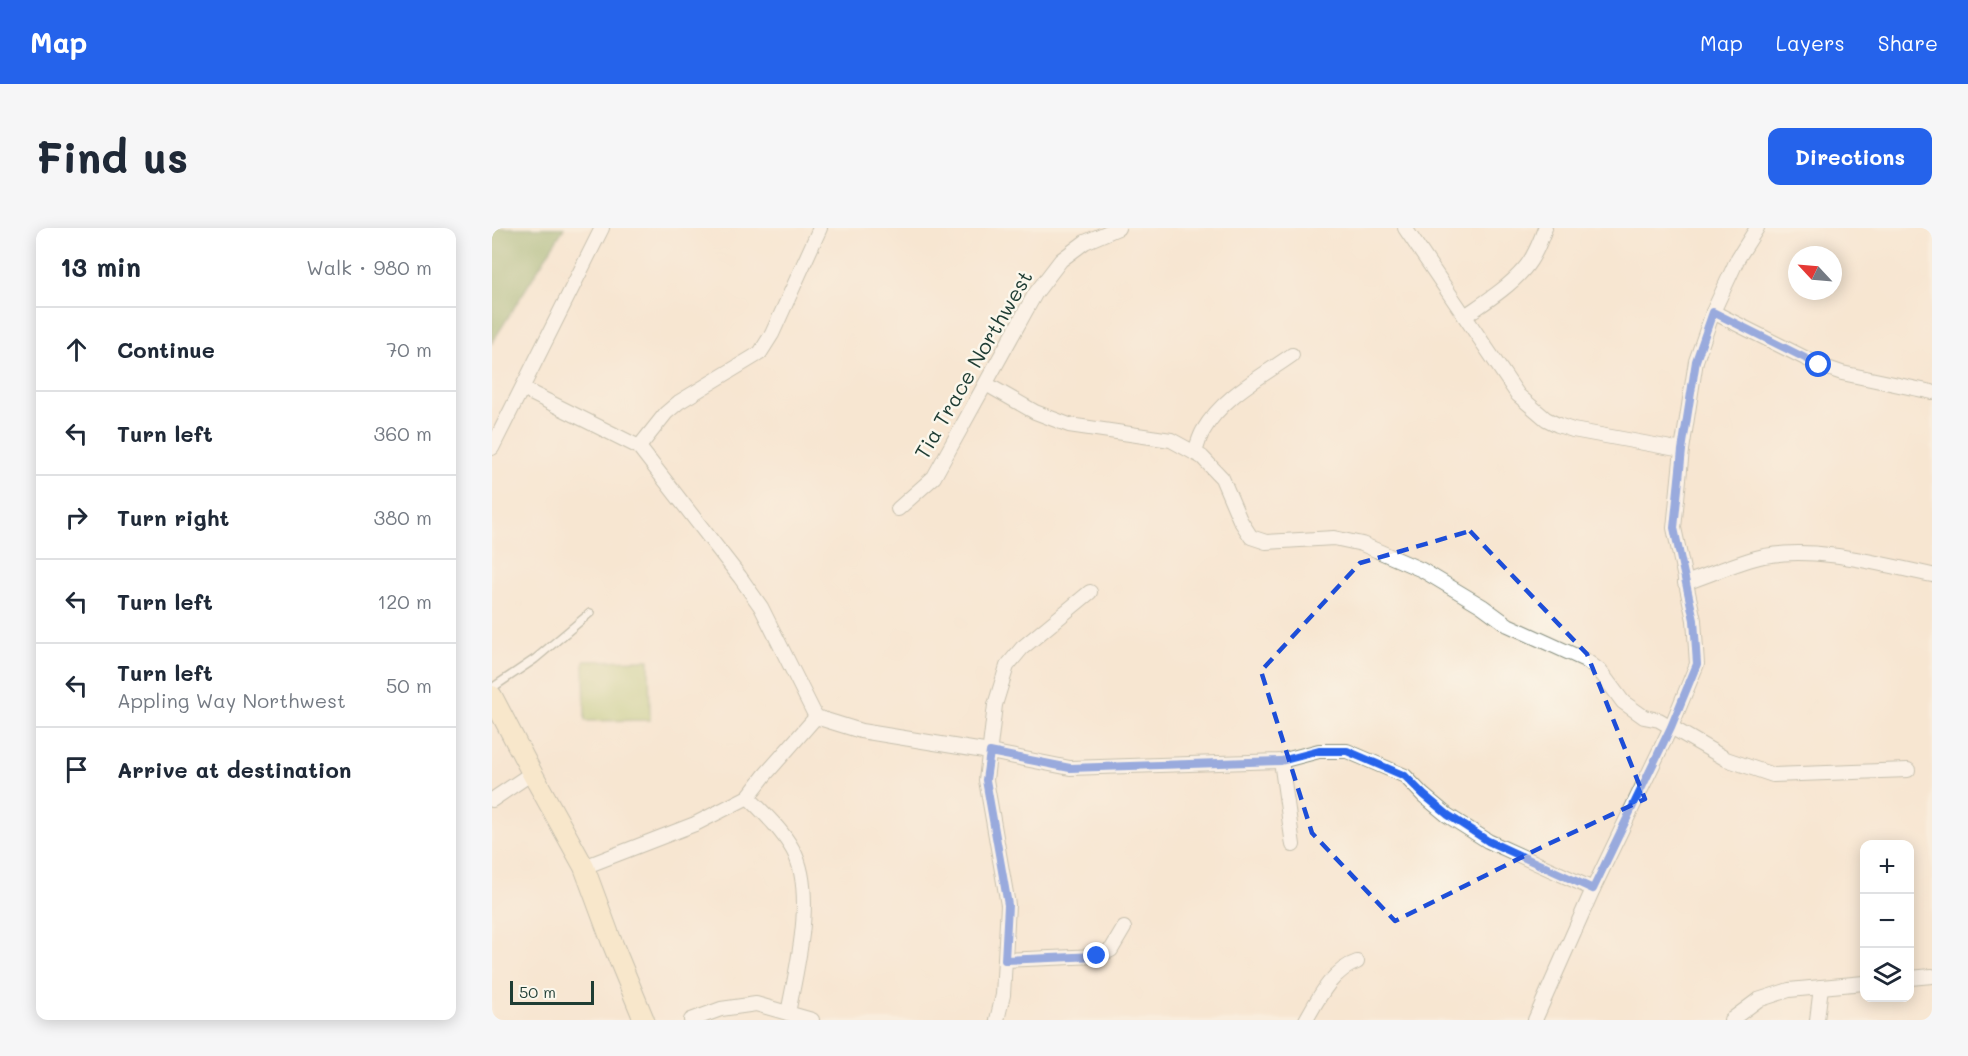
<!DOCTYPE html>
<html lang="en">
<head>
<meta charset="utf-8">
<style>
	:root { --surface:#fff; --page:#f6f6f7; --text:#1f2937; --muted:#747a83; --line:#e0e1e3; --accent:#2563eb }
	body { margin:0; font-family:Mali,sans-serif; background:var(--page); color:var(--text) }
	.controls { position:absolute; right:18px; bottom:18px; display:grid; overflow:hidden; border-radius:12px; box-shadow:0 3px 15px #0003 }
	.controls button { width:54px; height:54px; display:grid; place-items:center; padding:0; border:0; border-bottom:2px solid var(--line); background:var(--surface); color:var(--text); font:30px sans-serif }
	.compass { position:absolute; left:1296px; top:18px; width:54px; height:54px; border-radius:50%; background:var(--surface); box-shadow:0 3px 15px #0003; rotate:296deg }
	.scale { position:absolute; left:18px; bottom:15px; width:84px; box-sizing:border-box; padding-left:6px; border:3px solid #1f3d34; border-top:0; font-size:16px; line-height:21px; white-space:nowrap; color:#1f3d34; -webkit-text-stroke:4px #fbf7ec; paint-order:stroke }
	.stop { position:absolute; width:18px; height:18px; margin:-14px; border:4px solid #2563eb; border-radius:50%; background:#fff }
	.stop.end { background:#2563eb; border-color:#fff; box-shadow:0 2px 6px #0008 }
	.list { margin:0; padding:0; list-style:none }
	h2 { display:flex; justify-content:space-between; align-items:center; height:78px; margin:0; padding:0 24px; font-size:26px }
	h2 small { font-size:20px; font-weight:400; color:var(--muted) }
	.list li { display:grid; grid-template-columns:39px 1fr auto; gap:18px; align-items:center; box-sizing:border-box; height:84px; padding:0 24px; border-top:2px solid var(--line) }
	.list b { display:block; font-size:22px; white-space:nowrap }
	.list p { margin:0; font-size:20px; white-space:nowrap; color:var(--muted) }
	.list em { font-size:20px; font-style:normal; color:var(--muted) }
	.icon { flex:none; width:33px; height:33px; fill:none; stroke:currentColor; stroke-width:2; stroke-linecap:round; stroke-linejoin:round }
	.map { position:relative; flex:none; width:1440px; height:792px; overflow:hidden; border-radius:12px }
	header { display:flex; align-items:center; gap:36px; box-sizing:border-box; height:84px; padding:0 30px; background:var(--accent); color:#fff }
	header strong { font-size:28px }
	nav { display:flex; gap:33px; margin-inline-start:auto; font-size:21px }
	.intro { display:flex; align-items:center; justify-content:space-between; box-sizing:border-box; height:144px; padding:0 36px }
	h1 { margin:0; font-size:42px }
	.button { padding:15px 27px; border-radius:12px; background:var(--accent); color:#fff; font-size:21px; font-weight:700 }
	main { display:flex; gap:36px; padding:0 36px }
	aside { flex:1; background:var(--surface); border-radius:12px; box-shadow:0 3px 15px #0003 }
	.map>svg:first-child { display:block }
	.green { fill:#a9c46b; stroke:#648050; stroke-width:1.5 }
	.forest { fill:#86aa5f; stroke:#52744a; stroke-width:1.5 }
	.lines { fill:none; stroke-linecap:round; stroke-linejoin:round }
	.lane-casing { stroke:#8b9282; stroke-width:10 }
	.street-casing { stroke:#8b9282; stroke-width:16 }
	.secondary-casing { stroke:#8b9282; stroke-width:22 }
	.lane { stroke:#fff; stroke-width:7 }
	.street { stroke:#fff; stroke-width:14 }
	.secondary { stroke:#f8e8c3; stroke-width:20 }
	.route { stroke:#2563eb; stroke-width:8 }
	.marked { fill:none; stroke:#1d4ed8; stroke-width:4.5; stroke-dasharray:12 8; stroke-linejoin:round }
	.labels { text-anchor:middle; stroke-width:5; stroke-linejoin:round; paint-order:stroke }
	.street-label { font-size:21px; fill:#1f3d34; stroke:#fbf7ec }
</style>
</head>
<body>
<header>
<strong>Map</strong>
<nav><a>Map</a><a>Layers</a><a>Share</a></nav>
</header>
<div class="intro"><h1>Find us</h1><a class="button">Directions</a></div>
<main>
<aside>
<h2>13 min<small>Walk · 980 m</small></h2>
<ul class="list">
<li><svg class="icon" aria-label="ahead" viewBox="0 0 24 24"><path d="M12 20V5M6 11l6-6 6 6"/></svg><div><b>Continue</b></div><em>70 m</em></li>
<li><svg class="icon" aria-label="left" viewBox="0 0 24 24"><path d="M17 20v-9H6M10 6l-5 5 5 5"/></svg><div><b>Turn left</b></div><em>360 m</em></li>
<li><svg class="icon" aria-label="right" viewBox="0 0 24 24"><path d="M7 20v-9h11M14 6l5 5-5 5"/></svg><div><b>Turn right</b></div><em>380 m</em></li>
<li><svg class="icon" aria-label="left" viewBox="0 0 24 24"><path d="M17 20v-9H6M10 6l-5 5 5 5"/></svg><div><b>Turn left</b></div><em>120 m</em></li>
<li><svg class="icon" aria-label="left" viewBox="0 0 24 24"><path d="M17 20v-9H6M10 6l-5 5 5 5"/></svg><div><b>Turn left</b><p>Appling Way Northwest</p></div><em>50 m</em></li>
<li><svg class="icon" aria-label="arrive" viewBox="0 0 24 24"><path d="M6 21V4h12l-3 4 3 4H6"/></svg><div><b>Arrive at destination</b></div></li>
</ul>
</aside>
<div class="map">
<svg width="1440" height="792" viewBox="0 0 1440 792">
	<rect width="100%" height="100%" fill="#fbf7ec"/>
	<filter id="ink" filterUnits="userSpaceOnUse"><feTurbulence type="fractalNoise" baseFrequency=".0167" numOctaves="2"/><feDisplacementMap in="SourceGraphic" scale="12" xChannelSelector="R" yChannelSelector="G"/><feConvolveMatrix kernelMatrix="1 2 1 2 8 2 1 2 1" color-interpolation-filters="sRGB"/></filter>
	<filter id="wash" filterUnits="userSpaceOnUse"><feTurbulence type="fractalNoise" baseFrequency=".008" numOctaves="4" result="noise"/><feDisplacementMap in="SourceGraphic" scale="24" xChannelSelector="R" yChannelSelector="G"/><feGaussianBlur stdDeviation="1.35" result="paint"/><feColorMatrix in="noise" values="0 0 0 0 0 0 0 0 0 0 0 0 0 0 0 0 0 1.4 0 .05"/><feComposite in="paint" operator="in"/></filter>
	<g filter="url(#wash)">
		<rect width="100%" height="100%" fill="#f7e6d1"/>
		<path class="green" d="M 157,432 L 158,492 L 93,493 L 92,433 Z"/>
		<path class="forest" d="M 0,0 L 72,0 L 0,115 Z"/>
	</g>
	<g filter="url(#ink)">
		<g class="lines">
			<g class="lane-casing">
				<path id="lane" d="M 0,460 L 43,431 L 98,385"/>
			</g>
			<g class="street-casing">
				<g id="street">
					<path d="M 913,0 L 1026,167 L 1054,191 L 1066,197 L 1081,202 L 1190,222"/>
					<path d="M 1221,84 L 1327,137 L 1350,145 L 1440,164"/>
					<path d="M 973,88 C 993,74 1016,60 1032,41 C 1042,30 1048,14 1053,0"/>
					<path d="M 494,156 L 543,184 L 577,197 L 679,212 L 710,229 L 730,250 L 748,292 L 759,309 L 774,314 L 842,310 L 870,316 L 930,342 L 990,378 L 1016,397 L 1093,432 L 1108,443 L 1131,474 L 1152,489 L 1167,492 L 1234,531 L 1281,547 L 1416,542"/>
					<path d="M 31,161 L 147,219 L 248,349 L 269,379 L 324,489 L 369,503 L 498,524 L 578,540 L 789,533 L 827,523 L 855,523 L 913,548 L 931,567 L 955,587 L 996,613 L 1101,661"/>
					<path d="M 147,219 L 174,185 L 187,174 L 268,125 L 280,106 L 328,0"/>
					<path d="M 0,220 L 110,0"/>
					<path d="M 703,225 C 705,218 707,210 711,203 C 730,169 769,149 800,127"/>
					<path d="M 406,281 L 442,249 L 543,66 L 569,32 L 593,14 L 626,0"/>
					<path d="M 1193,355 C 1217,347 1248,333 1272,328 C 1327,318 1386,336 1440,347"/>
					<path d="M 789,533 L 801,617"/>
					<path d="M 256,569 C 272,585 290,602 301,622 C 324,664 305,739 296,785"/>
					<path d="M 0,572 L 40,545"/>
					<path d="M 92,639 L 203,596 L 256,569 L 273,547 L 324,489"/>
					<path d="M 513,732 L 605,728 L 619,722 L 632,700"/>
					<path d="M 1418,750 L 1440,748"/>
					<path d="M 199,792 L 229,781 L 264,776 L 320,792"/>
					<path d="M 505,792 L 511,767 L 516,677 L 494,552 L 503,477 L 515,438 L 530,420 L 598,364"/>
					<path d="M 814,792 C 826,771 840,742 865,734"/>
					<path d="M 1043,792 L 1101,661 L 1179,499 L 1205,436 L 1202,392 L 1182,300 L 1190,222 L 1204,133 L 1221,84 L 1246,30 L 1265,0"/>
					<path d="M 1239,792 L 1266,772 L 1297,762 L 1372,755"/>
					<path d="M 1325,792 L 1329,759"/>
				</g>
			</g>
			<g class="secondary-casing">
				<path id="secondary" d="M 0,468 L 40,545 L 92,639 L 119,712 L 152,792"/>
			</g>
			<use href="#lane" class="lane"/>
			<use href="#street" class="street"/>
			<use href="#secondary" class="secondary"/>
		</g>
	</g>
	<g class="lines" filter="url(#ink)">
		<path class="route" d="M 605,728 L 513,732 L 516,677 L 494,552 L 498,524 L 578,540 L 789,533 L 827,523 L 855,523 L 913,548 L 932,567 L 956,587 L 996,613 L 1101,661 L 1179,499 L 1205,436 L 1202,392 L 1182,300 L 1190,222 L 1204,133 L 1221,84 L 1327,137"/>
	</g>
	<path d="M0 0H1440V792H0ZM 978,303 L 1095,426 L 1153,571 L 1052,618 L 903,693 L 820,605 L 769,443 L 868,335 Z" fill="#f7e6d1" fill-opacity=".55" fill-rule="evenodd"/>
	<path class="marked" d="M 978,303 L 1095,426 L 1153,571 L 1052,618 L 903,693 L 820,605 L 769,443 L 868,335 Z"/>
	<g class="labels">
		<g class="street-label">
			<text transform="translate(482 137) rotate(-60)" y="7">Tia Trace Northwest</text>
		</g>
	</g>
</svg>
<div class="controls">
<button>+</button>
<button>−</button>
<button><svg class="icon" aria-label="layers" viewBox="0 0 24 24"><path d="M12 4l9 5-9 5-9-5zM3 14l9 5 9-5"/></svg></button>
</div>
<svg class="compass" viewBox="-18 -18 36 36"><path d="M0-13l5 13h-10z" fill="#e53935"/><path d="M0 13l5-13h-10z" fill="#747a83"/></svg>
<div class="scale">50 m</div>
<div class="stop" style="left:1327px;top:137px"></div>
<div class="stop end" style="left:605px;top:728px"></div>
</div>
</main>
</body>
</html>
